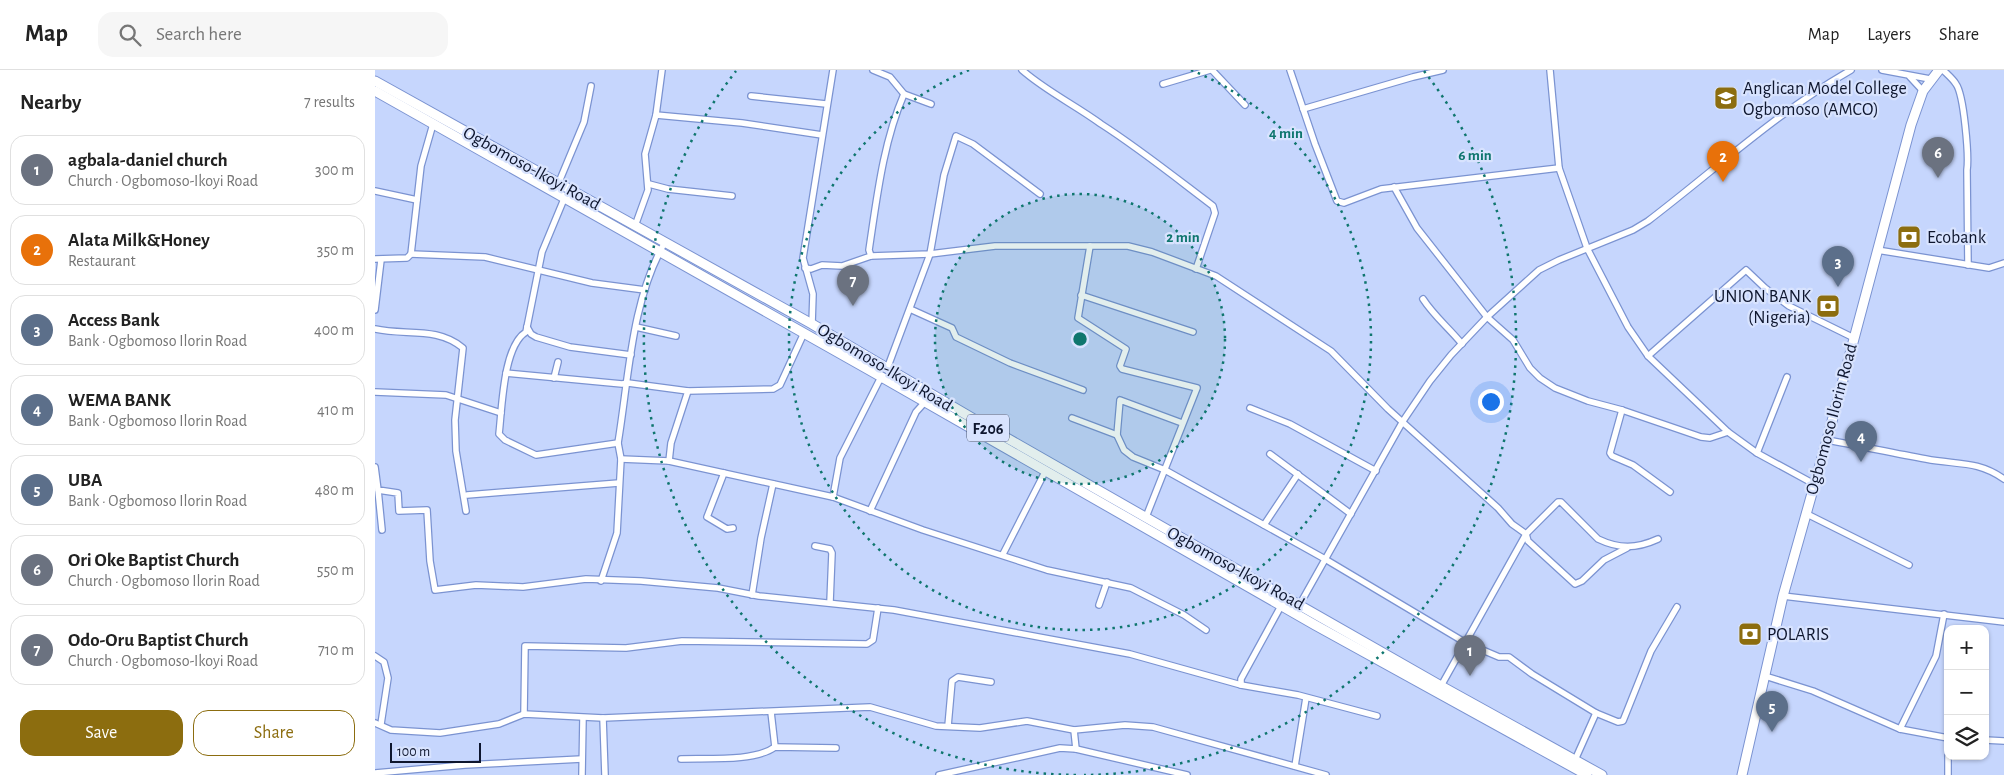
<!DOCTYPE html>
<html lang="en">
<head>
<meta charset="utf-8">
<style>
	:root { --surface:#fff; --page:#f6f6f6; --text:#222; --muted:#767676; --line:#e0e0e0; --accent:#8c6d0f }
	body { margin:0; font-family:"Alegreya Sans",sans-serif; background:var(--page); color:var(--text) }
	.controls { position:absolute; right:15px; bottom:15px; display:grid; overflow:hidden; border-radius:10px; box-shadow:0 1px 4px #0004 }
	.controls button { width:45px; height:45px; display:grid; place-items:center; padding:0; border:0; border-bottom:1px solid var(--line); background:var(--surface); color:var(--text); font:25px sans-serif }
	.scale { position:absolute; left:15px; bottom:12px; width:91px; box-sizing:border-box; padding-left:5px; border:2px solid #0e162e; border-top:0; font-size:14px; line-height:18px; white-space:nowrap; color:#0e162e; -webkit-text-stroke:4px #d8e3fe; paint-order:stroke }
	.you { position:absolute; left:1115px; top:331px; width:18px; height:18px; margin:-12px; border:4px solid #fff; border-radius:50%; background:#1a73e8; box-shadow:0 0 0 8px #1a73e833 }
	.badge { display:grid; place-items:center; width:32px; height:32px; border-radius:50%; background:var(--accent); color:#fff; font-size:16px; font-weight:700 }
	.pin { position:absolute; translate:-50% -41px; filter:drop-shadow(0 1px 2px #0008) }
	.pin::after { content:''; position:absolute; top:26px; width:18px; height:15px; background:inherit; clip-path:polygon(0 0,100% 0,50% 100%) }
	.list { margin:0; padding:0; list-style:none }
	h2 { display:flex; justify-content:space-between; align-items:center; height:65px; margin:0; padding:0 20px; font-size:21px }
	h2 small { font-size:16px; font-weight:400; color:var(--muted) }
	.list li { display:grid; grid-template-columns:32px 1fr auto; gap:15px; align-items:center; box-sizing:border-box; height:70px; margin:0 10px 10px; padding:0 10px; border:1px solid var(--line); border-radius:15px }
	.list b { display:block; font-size:19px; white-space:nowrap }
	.list p { margin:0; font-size:16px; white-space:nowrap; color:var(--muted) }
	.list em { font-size:16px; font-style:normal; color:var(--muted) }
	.actions { display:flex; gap:10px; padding:15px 20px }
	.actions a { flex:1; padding:11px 0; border:1px solid var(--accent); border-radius:15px; text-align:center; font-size:18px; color:var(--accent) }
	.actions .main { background:var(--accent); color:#fff }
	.icon { flex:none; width:28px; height:28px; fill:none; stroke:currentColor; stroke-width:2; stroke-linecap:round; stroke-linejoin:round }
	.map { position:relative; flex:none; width:1629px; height:705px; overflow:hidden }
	header { display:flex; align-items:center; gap:30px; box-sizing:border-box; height:70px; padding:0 25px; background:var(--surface); border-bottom:1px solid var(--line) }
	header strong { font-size:24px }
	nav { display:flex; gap:28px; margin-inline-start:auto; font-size:18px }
	.search { width:350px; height:45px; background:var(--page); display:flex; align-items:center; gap:12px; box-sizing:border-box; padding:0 18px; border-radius:15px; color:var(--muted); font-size:19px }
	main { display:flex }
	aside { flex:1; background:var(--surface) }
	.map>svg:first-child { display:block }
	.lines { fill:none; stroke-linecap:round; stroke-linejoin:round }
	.minor-casing { stroke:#7b93d1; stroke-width:8 }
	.primary-casing { stroke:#7b93d1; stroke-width:11 }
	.trunk-casing { stroke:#7b93d1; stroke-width:11 }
	.minor { stroke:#fff; stroke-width:5.5 }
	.primary { stroke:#fff; stroke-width:9 }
	.trunk { stroke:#fff; stroke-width:9 }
	.ring { fill:none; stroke:#0f766e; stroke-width:2.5; stroke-dasharray:2.5 5 }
	.labels { text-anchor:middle; stroke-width:4.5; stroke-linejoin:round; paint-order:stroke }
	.shield { fill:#d8e3fe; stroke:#4b546c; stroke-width:1 }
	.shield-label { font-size:16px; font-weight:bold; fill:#0e162e }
	.poi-label { font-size:18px; fill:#0e162e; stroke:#d8e3fe; text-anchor:start }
	.street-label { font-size:18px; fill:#0e162e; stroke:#d8e3fe }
	.centre { fill:#0f766e; stroke:#d8e3fe; stroke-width:2.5 }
	.ring-label { font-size:15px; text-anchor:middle; font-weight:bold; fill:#0f766e; stroke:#d8e3fe; stroke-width:4.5; stroke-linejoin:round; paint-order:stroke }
</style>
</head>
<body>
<header>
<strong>Map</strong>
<div class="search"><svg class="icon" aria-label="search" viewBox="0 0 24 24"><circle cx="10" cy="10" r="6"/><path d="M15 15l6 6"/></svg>Search here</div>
<nav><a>Map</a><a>Layers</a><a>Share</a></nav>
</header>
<main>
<aside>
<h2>Nearby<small>7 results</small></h2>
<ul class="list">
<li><span class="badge" style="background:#6b7280">1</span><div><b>agbala-daniel church</b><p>Church · Ogbomoso-Ikoyi Road</p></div><em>300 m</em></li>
<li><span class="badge" style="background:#e8710a">2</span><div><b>Alata Milk&amp;Honey</b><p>Restaurant</p></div><em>350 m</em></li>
<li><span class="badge" style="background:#5c6f8a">3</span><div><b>Access Bank</b><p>Bank · Ogbomoso Ilorin Road</p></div><em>400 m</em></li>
<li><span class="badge" style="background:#5c6f8a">4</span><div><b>WEMA BANK</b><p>Bank · Ogbomoso Ilorin Road</p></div><em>410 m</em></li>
<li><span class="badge" style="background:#5c6f8a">5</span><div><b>UBA</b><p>Bank · Ogbomoso Ilorin Road</p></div><em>480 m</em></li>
<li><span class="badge" style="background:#6b7280">6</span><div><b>Ori Oke Baptist Church</b><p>Church · Ogbomoso Ilorin Road</p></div><em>550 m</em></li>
<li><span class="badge" style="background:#6b7280">7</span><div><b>Odo-Oru Baptist Church</b><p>Church · Ogbomoso-Ikoyi Road</p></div><em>710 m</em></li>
</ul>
<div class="actions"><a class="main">Save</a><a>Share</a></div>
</aside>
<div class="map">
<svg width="1629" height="705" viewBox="0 0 1629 705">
	<rect width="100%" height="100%" fill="#c6d6fd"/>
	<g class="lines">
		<g class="minor-casing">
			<g id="minor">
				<path d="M 498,0 L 515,7 L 529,24 L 556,34"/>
				<path d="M 647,0 C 671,21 700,35 726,54 C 765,79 801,108 838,136 L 840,143 L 821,199"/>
				<path d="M 837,0 L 870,35"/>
				<path d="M 915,0 L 940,74 L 962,131 L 969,133 L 1006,119 L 1184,98"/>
				<path d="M 1175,0 L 1184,98 L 1212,178 L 1253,257 L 1273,286 L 1353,362 L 1382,383 L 1439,414"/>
				<path d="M 1507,0 L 1555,9"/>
				<path d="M 1568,0 C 1572,4 1578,9 1581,14 C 1589,25 1594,86 1592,100 L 1593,195"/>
				<path d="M 1535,7 L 1548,21"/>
				<path d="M 788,14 L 835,0"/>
				<path d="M 529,24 C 508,73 502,127 494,180 L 496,186 L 555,184 L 620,176 L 753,176 L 777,182 L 841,206 L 956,281 L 1013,339 L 1123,438 L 1137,454 L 1151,464 L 1153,471 L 1200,514 L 1207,511 L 1229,490 L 1252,478"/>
				<path d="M 376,26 L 451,34"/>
				<path d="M 928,39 L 1038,7 L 1068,0"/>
				<path d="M 281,45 L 367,53 L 447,65"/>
				<path d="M 184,112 L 209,52 L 216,16"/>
				<path d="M 274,114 L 293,119 L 357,126"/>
				<path d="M 1019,117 L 1042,158 L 1112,247 L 1138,270 L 1155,298 L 1165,308 L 1180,318 L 1213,331 L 1247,340 L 1326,367 L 1335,368 L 1353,362"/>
				<path d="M 0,121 L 42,130"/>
				<path d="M 189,129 L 167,182 L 151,262 C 128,276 127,339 124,364 L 130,370 L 161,385 L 243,373"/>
				<path d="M 260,156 L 273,120 L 270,84 L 281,45 L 287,0"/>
				<path d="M 715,176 L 703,248 L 751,279 L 745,296 L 747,299 L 822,318 L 771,447"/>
				<path d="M 1502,180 L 1614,198 L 1629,193"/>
				<path d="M 36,184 L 110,187 L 217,213 L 270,220"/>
				<path d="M 0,189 L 32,188 L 36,184 L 46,96 L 58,54"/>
				<path d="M 430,198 L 436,199 L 447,195 L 467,196 L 496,186"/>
				<path d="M 706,225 L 818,262"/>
				<path d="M 1048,229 C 1059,246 1074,258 1087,274"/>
				<path d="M 535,239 L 577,258 L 581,267 L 635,293 L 708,320"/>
				<path d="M 0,240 L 6,190"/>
				<path d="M 437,254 L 438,224 L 428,188 L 458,0"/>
				<path d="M 152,257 L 156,264 L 161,267 L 195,277 L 256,285"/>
				<path d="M 261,257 L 301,266"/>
				<path d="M 0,259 C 30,266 62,256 88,278 L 80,350 L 81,381 L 91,441"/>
				<path d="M 1273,286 L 1371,200 L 1390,218 L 1414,236 L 1479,268"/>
				<path d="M 512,299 L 555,184 L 569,105 L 581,66 L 598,74 L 665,124"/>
				<path d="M 131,303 L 247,314 L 253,313 L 313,321 L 398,319 L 405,315 L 429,263"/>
				<path d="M 179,308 L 183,292"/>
				<path d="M 0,322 L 71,325 L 126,343"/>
				<path d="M 875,338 L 915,354 L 1001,401"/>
				<path d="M 1247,340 L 1235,383 L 1237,386 L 1258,395 L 1295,422"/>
				<path d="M 697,348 L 742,365"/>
				<path d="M 807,353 L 745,330 L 742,365 L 749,380 L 758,387 L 790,400 L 950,489 L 1091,573 L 1124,587 L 1134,587 L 1157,604 L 1221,643"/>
				<path d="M 1452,370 C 1485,376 1518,383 1551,389 C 1581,395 1602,390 1629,409"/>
				<path d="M 1382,383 L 1412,307"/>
				<path d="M 895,384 L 976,444"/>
				<path d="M 246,389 L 294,391 L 458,427 L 548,460 L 672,500 L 756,518 L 809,545 L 831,560"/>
				<path d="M 294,391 L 296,373 L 313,321"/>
				<path d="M 0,397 L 3,420 L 23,423 L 24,441 L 52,440 L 55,491 L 60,520 L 101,515 L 148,517 L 211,509 L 266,511 L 343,518 L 384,526 L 519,540 L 755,584 L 866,615 L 923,625 L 1002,646"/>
				<path d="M 349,403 L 332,447 L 352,459 L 358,458"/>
				<path d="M 3,420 L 7,460"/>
				<path d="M 92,425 L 244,413"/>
				<path d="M 458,427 L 465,388 L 504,311 L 509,308"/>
				<path d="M 495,441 L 541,342 L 550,332"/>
				<path d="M 1430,443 L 1534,495"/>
				<path d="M 889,455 L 923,404"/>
				<path d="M 440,476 L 455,479 L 457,483 L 455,532"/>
				<path d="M 628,484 L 670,402"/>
				<path d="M 226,511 L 242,463 L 246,389 L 243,373 C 254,307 256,231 290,172"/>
				<path d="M 377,525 L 386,468 L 398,414"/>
				<path d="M 1408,526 L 1629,552"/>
				<path d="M 925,534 L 1028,351 L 1055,311 L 1076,285 L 1112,247 L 1164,200 L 1184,190 L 1258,160 L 1273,151 C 1340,100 1402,42 1476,0"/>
				<path d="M 724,535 L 732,512"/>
				<path d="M 0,586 L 9,592 L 13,608 L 6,654"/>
				<path d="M 1390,606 L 1438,621 L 1525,659 L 1573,668"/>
				<path d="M 866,615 L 866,609 L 906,536"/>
				<path d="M 1066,616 L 1151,464 L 1183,432 L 1186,432 L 1223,469 C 1244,479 1261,479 1283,469"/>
				<path d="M 396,642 L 400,677"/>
				<path d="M 149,644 L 150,576 L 251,578 L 307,571 L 492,574 L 498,570 L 503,538"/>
				<path d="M 228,648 L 230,705"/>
				<path d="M 0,653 L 16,660 L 65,663 L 124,654 L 149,644 L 228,648 L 495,637 L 561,656 L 605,658 L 652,651 L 699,660"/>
				<path d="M 573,656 L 577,611 L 583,607 L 616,612"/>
				<path d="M 1525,659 L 1561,586 L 1569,544"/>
				<path d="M 1610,670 L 1629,671"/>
				<path d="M 701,679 L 699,660 L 750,655 L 778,657 L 951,705"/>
				<path d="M 306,689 C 332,688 379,692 400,677 L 461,678"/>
				<path d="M 1200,690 L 1221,643 L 1243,652 L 1248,651 L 1276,581 L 1302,537"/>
				<path d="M 920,696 L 931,628"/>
				<path d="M 0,703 L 90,695 L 207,689"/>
				<path d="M 207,705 L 208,648"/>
				<path d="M 564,705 L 685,678 L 701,679 L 812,705"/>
				<path d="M 1573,705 L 1573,686"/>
			</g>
		</g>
		<g class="primary-casing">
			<g id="primary">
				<path d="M 0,11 L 437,254 L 609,355 L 1066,616 L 1227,705"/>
				<path d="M 0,21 L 496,301 L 940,555 L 1212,705"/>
			</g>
		</g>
		<g class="trunk-casing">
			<path id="trunk" d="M 1367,705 L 1408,526 L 1452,370 L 1536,55 L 1548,21 L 1564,0"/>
		</g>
		<use href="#minor" class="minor"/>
		<use href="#primary" class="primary"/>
		<use href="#trunk" class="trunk"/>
	</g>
	<circle cx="705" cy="269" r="145" fill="#0f766e" fill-opacity=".12"/>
	<g class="ring">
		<circle cx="705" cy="269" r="145"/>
		<path d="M816 0A291 291 0 1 1 594 0"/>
		<path d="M701 705A436 436 0 0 1 361 1M1049 1A436 436 0 0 1 709 705"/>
	</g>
	<defs>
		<g id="school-square" transform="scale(1.25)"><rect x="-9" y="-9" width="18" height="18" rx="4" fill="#8c6d0f" stroke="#d8e3fe"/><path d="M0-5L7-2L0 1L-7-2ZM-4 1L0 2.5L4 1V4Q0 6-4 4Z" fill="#fff"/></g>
		<g id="bank-square" transform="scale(1.25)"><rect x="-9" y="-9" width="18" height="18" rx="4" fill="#8c6d0f" stroke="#d8e3fe"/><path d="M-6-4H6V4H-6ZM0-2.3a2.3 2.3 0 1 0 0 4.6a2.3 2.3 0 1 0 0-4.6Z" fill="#fff"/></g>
	</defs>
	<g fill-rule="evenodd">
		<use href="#school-square" x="1351" y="28"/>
		<use href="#bank-square" x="1534" y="167"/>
		<use href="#bank-square" x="1453" y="236"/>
		<use href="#bank-square" x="1375" y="564"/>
	</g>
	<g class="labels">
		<rect class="shield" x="592" y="344.5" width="42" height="27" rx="4"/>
		<g class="shield-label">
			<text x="613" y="364">F206</text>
		</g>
		<g class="poi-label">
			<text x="1368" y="24">Anglican Model College<tspan x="1368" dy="21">Ogbomoso (AMCO)</tspan></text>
			<text x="1552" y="173">Ecobank</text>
			<text x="1436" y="232" text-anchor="end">UNION BANK<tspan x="1436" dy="21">(Nigeria)</tspan></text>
			<text x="1392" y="570">POLARIS</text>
		</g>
		<g class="street-label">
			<text transform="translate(157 98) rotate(29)" y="6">Ogbomoso-Ikoyi Road</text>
			<text transform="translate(510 297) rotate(31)" y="6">Ogbomoso-Ikoyi Road</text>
			<text transform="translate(1456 349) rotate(-75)" y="6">Ogbomoso Ilorin Road</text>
			<text transform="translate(861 498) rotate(29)" y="6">Ogbomoso-Ikoyi Road</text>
		</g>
	</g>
	<circle cx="705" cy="269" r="8" class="centre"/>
	<g class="ring-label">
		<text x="911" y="68">4 min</text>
		<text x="1100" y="90">6 min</text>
		<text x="808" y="172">2 min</text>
	</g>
</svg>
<div class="controls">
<button>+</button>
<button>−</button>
<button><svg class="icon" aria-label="layers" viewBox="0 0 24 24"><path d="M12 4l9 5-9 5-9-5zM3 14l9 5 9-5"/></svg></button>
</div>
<div class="scale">100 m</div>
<div class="you"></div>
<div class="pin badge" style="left:1095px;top:606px;background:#6b7280">1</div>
<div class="pin badge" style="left:1348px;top:112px;background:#e8710a">2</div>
<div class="pin badge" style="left:1463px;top:217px;background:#5c6f8a">3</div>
<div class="pin badge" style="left:1486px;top:392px;background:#5c6f8a">4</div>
<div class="pin badge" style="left:1397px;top:662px;background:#5c6f8a">5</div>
<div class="pin badge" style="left:1563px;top:108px;background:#6b7280">6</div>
<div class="pin badge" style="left:478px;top:236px;background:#6b7280">7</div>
</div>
</main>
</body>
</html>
